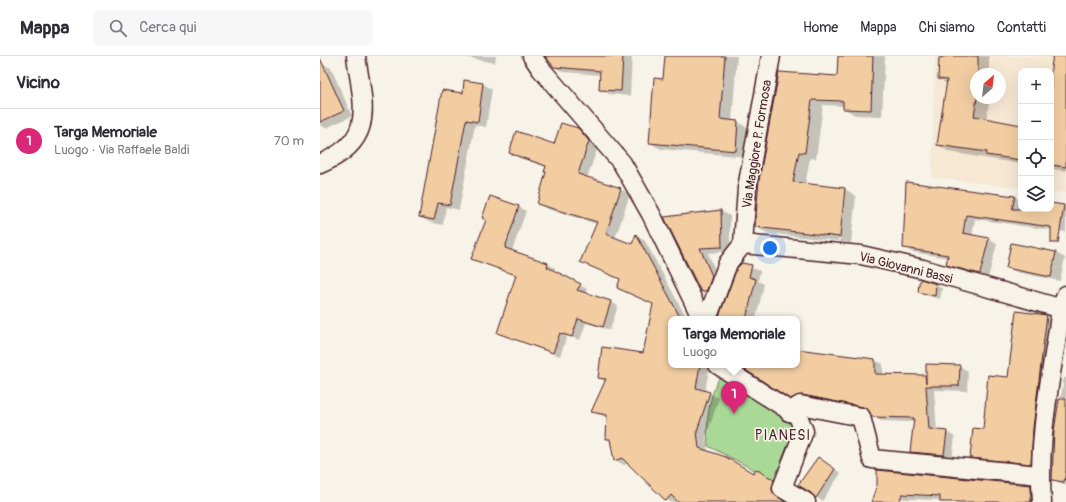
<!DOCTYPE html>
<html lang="it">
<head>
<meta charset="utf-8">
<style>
	:root { --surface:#fff; --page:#f7f7f7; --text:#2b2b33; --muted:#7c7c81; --line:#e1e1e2; --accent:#db2777 }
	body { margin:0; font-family:Pangolin,sans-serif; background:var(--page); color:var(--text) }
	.controls { position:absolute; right:12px; top:12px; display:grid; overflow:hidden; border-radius:8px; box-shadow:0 4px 16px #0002 }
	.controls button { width:36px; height:36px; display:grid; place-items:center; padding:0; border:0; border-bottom:1px solid var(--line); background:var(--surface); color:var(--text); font:20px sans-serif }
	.compass { position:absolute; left:650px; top:12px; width:36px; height:36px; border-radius:50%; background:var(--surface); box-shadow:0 4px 16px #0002; rotate:28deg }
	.you { position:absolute; left:450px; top:192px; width:14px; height:14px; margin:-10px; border:3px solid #fff; border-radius:50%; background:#1a73e8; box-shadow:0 0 0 6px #1a73e833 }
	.badge { display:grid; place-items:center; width:26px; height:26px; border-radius:50%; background:var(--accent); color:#fff; font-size:13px; font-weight:700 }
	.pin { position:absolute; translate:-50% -33px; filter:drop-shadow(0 1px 2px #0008) }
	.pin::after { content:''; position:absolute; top:21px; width:14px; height:12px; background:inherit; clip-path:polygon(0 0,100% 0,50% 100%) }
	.popup { position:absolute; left:348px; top:260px; width:132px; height:52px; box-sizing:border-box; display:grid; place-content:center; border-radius:8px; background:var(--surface); filter:drop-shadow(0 1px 3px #0005); font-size:13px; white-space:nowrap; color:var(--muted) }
	.popup b { font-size:15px; color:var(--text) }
	.popup::after { content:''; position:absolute; left:50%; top:100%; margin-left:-8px; border:8px solid transparent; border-top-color:var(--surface) }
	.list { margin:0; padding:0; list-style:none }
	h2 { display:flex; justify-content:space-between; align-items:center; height:52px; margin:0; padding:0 16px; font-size:17px }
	h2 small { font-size:13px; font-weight:400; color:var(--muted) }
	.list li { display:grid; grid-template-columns:26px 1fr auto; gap:12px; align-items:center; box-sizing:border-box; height:64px; padding:0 16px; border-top:1px solid var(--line) }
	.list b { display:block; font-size:15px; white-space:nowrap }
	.list p { margin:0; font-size:13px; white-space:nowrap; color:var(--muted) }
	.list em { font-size:13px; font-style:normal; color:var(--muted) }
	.icon { flex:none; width:22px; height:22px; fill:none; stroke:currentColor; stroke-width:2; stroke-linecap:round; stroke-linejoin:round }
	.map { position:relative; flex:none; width:746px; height:446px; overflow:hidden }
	header { display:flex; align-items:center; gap:24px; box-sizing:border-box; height:56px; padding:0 20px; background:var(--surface); border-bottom:1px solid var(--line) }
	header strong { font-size:19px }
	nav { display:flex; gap:22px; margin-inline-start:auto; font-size:14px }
	.search { width:280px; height:36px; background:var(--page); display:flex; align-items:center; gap:10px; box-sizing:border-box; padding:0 14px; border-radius:8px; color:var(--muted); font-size:15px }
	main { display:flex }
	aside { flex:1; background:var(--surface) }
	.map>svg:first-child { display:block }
	.built { fill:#f6e8d3; fill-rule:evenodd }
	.green { fill:#aad897; stroke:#7a7c61 }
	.shadow { fill:#0003 }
	.building { fill:#f2cda2; stroke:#4a1f2b }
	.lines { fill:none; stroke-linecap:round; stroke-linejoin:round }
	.minor-casing { stroke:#4a1f2b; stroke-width:21 }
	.minor { stroke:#f7f3e8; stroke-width:18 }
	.labels { text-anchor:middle; stroke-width:3.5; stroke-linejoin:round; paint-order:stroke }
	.street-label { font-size:13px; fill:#4a1f2b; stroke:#f7f3e8 }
	.neighbourhood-label { font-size:14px; letter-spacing:1px; fill:#4a1f2b; stroke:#f7f3e8 }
</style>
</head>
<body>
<header>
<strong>Mappa</strong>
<div class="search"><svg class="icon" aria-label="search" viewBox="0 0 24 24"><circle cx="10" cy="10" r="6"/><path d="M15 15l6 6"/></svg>Cerca qui</div>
<nav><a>Home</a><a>Mappa</a><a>Chi siamo</a><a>Contatti</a></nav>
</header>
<main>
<aside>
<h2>Vicino<small></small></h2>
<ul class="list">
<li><span class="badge">1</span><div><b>Targa Memoriale</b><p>Luogo · Via Raffaele Baldi</p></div><em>70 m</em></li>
</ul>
</aside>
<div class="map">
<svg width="746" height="446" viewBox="0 0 746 446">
	<rect width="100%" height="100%" fill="#f7f3e8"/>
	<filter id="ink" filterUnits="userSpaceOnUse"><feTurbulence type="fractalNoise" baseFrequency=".025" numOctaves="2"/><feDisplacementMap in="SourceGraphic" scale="8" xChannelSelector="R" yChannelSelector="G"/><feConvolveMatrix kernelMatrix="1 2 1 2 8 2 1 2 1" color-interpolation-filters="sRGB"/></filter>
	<g filter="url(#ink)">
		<path class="built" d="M 615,0 L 746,0 L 746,137 L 731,136 L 731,15 L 701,15 L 701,132 L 612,121 ZM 656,18 L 680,18 L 680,42 L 656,42 Z"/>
		<path class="green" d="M 402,317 L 478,360 L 464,429 L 388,390 C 386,365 388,340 402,317 Z"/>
		<g class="shadow">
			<path d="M 140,0 L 176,0 L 175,7 Z"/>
			<path d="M 226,0 L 312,0 L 310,40 L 289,38 L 280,33 L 281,19 L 244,16 L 234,11 Z"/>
			<path d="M 346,0 L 417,0 L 412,65 L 418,66 L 429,73 L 427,101 L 341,93 L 330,87 L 344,25 Z"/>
			<path d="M 519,0 L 565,0 L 562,60 L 535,59 L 524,52 L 524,50 L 503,49 L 496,103 L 490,102 L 485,129 L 525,133 L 536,140 L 531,187 L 520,186 L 525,137 L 523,137 L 518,185 L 447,177 L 436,171 L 460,17 L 518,21 Z"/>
			<path d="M 627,0 L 669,0 L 669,18 L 656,18 L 656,42 L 670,42 L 666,63 L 701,70 L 701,108 L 629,96 L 618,89 L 627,28 L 619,23 Z"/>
			<path d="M 734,0 L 746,0 L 746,115 L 731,113 L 731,18 Z"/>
			<path d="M 0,7 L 11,12 L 32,60 L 6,72 L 0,69 Z"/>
			<path d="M 163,28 L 172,33 L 166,71 L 155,69 L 139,154 L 126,151 L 123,169 L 109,166 L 100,161 L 144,38 Z"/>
			<path d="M 258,73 L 268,79 L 278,91 L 267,122 L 300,133 L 310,138 L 295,183 L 313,190 L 316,180 L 325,185 L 367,263 L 351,263 L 351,309 L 390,309 L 385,335 L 399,342 L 386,381 L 388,396 L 434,418 L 446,419 L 463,430 L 461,439 L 465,446 L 350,446 L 309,408 L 304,409 L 295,404 L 292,385 L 287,382 L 288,362 L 273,356 L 286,326 L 279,322 L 324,299 L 334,248 L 298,232 L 301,224 L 262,206 L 277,168 L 227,153 L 218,148 L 227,116 L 227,111 L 199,102 L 190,97 L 234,89 Z"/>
			<path d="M 587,127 L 694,141 L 701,144 L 701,153 L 731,153 L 731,148 L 744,150 L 746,151 L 746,176 L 655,163 L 652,180 L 668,183 L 677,188 L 668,222 L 636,213 L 627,208 L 629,202 L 592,196 L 584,192 Z"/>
			<path d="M 199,151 L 206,155 L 192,195 L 228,208 L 235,212 L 234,216 L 267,233 L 265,238 L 291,246 L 298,250 L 290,274 L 266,267 L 260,284 L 247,280 L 240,300 L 178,277 L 197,220 L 153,202 Z"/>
			<path d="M 401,155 L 410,160 L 410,195 L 388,197 L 400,226 L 390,241 L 382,236 L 345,161 Z"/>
			<path d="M 692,188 L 736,197 L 745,202 L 740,225 L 696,216 L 687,211 Z"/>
			<path d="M 422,208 L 440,215 L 438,225 L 444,228 L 436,263 L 399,263 Z"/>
			<path d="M 602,225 L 622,232 L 620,243 L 605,239 L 599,236 Z"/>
			<path d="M 726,260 L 737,266 L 721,413 L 662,407 L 651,401 L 689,322 Z"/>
			<path d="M 477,295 L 554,304 L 563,308 L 563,320 L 607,321 L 639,310 L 648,315 L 647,335 L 614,334 L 617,375 L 626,376 L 635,381 L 632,403 L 600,400 L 592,396 L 595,366 L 561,365 L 553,360 L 550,354 L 491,343 L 480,347 L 419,309 L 477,309 Z"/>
			<path d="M 744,322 L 746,322 L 746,430 L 733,423 L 735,376 Z"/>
			<path d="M 504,406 L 521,417 L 502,445 L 496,441 Z"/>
			<path d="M 710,430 L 719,435 L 720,446 L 618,446 L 619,444 L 564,442 L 555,437 Z"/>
		</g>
		<g class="building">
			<path d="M 225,0 L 303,0 L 301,35 L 279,34 L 280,15 L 234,11 Z"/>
			<path d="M 345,0 L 405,0 L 400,63 L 418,65 L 416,95 L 329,87 L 334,22 L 343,23 Z"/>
			<path d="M 518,0 L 553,0 L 551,54 L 523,53 L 523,45 L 492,44 L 485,97 L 479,96 L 473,126 L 525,132 L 520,181 L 435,171 L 439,124 L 459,16 L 517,20 Z"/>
			<path d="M 627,0 L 658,0 L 658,18 L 656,18 L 657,42 L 654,60 L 701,69 L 701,104 L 666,99 L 667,96 L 617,89 L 627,24 L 618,23 L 619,2 Z"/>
			<path d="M 733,0 L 746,0 L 746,111 L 731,109 L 731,11 Z"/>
			<path d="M 0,2 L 24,55 L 0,66 Z"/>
			<path d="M 144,24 L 163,27 L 158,66 L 146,64 L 130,149 L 118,147 L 114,164 L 99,161 L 122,34 L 143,37 Z"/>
			<path d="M 241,67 L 258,72 L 269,85 L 258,118 L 301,132 L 286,178 L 312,188 L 316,178 L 361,263 L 351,263 L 351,309 L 380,309 L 376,332 L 390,336 L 377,375 L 379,392 L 406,401 L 433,417 L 436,413 L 454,424 L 452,433 L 453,437 L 465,446 L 358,446 L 351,439 L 346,445 L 302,402 L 294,405 L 290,383 L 286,383 L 287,359 L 271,356 L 286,323 L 278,322 L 282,291 L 323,297 L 333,248 L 297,232 L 300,223 L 260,206 L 277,166 L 217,148 L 226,116 L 224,116 L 226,110 L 189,97 L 196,75 L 234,88 Z"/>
			<path d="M 586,126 L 695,140 L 692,153 L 731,153 L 731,147 L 744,149 L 738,187 L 731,187 L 731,171 L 646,159 L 643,177 L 669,182 L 660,218 L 626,209 L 628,199 L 583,192 Z"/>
			<path d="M 170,140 L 199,150 L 185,192 L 228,207 L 227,211 L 261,228 L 257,234 L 291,245 L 283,271 L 258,263 L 252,281 L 240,277 L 233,297 L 177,277 L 196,219 L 151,203 L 166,164 L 162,162 Z"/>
			<path d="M 401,154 L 402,191 L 380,192 L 392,220 L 387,234 L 381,236 L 344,161 Z"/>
			<path d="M 691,187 L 736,196 L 731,221 L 686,212 Z"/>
			<path d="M 422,207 L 432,209 L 429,221 L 436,223 L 426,263 L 398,263 L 417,212 Z"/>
			<path d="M 601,223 L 616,228 L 615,240 L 598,236 L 599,227 Z"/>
			<path d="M 696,255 L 727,259 L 713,372 L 711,408 L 650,402 L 653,372 L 663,373 L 668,319 L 688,321 Z"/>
			<path d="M 477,293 L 555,303 L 555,318 L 605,319 L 606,327 L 606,308 L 640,309 L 639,330 L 606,330 L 609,373 L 627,375 L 624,399 L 590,396 L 594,362 L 552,361 L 548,354 L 543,351 L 482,339 L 470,343 L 418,309 L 477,309 Z"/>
			<path d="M 739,343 L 746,343 L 746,415 L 744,426 L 732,424 L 734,375 Z"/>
			<path d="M 498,401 L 515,413 L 496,442 L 491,437 L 478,429 Z"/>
			<path d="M 557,414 L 711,429 L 711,446 L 620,446 L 620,440 L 582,438 L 579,446 L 551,446 L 557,429 Z"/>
		</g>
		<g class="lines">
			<g class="minor-casing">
				<g id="minor">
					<path d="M 212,0 L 221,13 L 302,107 L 331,158 L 382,263"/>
					<path d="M 0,108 C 57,84 43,50 36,0"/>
					<path d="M 423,188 L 541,199 L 603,213 L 746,254"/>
					<path d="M 387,263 L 408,207 L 423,188 L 427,132 L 451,0"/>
					<path d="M 398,309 L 478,360 L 484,375 L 462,432 L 486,446"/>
					<path d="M 469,356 L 480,349 L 541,361 L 552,403 L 720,419"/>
					<path d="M 722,446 C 717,382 732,317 741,253 L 746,239"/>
				</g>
			</g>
			<use href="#minor" class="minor"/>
		</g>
	</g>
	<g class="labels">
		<g class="street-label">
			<text transform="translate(436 88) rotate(-81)" y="5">Via Maggiore P. Formosa</text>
			<text transform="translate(586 211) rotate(14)" y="5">Via Giovanni Bassi</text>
		</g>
		<g class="neighbourhood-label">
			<text x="463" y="384">PIANESI</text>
		</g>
	</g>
</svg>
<div class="controls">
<button>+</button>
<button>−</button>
<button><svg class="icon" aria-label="locate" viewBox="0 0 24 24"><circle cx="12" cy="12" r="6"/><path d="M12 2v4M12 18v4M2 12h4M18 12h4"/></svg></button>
<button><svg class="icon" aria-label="layers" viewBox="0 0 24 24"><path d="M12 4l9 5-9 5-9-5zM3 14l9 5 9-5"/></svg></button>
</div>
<svg class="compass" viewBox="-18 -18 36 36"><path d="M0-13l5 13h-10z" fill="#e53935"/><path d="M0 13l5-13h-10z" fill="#7c7c81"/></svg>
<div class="you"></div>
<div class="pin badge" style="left:414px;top:358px">1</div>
<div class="popup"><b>Targa Memoriale</b>Luogo</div>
</div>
</main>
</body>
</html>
